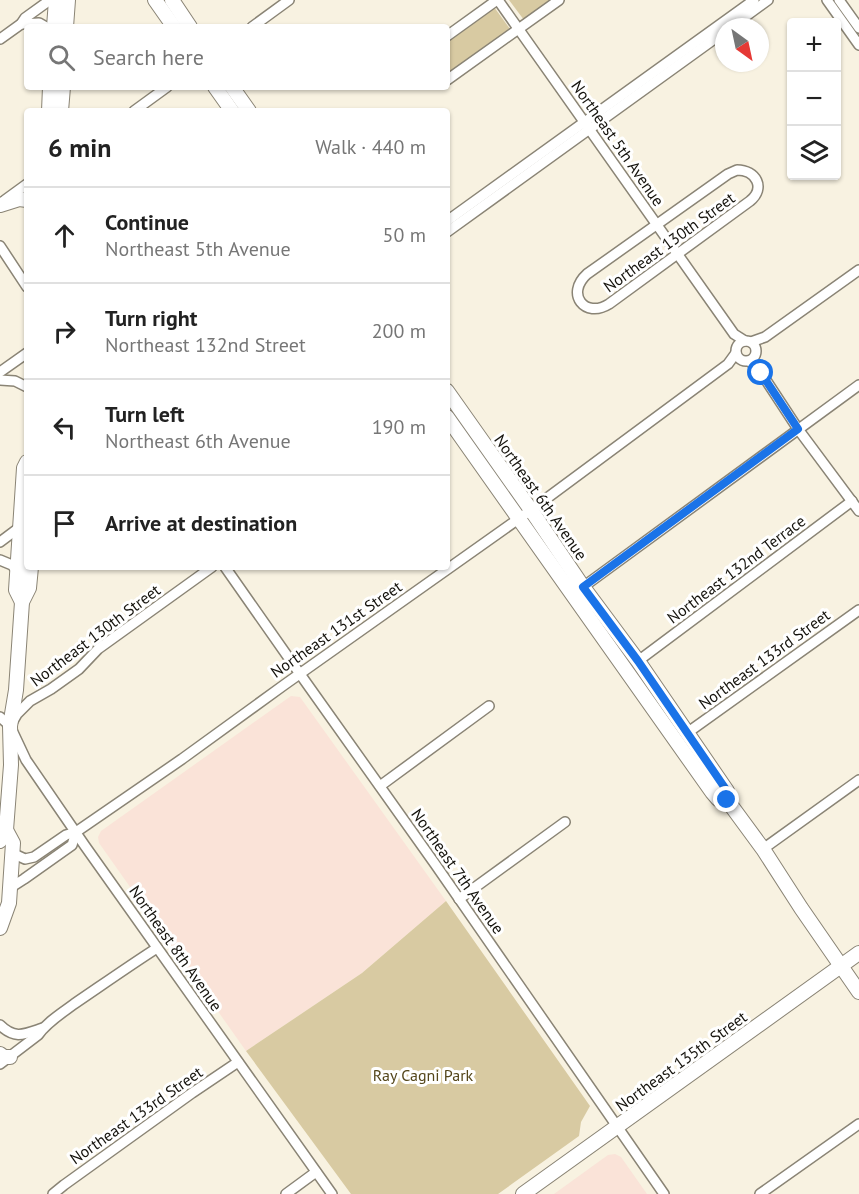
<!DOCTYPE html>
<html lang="en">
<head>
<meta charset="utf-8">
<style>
	:root { --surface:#fff; --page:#f2f2f2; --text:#222; --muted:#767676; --line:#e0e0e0 }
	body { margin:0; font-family:"PT Sans",sans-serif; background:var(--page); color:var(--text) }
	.controls { position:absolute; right:18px; top:18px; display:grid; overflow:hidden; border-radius:6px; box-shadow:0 2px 4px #0004 }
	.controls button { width:54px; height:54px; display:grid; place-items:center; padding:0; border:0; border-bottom:2px solid var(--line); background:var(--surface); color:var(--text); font:30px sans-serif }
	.compass { position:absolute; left:715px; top:18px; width:54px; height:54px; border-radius:50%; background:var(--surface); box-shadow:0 2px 4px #0004; rotate:147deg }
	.stop { position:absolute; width:18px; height:18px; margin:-14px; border:4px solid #1a73e8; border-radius:50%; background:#fff }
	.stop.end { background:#1a73e8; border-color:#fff; box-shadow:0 2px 6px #0008 }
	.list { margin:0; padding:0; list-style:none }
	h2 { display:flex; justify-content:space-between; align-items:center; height:78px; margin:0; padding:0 24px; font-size:26px }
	h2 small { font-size:20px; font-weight:400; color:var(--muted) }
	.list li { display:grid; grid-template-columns:39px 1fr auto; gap:18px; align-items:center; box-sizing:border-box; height:96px; padding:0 24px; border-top:2px solid var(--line) }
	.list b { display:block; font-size:22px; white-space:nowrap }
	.list p { margin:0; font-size:20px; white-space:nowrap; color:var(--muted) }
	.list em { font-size:20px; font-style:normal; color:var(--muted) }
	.icon { flex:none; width:33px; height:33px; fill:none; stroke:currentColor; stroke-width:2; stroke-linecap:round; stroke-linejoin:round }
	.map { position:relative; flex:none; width:859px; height:1194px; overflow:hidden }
	.search { position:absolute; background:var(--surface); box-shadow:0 2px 4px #0004; left:24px; top:24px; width:426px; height:66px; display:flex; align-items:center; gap:15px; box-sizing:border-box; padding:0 21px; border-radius:6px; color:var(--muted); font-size:22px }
	.panel { position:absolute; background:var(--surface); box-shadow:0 2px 4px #0004; left:24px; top:108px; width:426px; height:462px; border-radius:6px }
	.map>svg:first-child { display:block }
	.education { fill:#fae3d8 }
	.green { fill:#d8caa2 }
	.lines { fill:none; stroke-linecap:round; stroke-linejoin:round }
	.street-casing { stroke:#8a8475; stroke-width:12 }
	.secondary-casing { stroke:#8a8475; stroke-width:16 }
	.street { stroke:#fff; stroke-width:9 }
	.secondary { stroke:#fff; stroke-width:14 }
	.route { stroke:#1a73e8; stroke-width:8 }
	.labels { text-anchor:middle; stroke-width:6; stroke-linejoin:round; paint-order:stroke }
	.street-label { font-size:16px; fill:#14120c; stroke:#fff }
	.park-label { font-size:16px; fill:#54461a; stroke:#fff }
</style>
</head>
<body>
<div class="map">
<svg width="859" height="1194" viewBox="0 0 859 1194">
	<rect width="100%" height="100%" fill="#f8f2e1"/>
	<g class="education">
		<path d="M 291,696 L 300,697 L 446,901 L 362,973 L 246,1051 L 99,843 L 98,837 L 101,831 Z"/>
		<path d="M 615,1154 L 621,1157 L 647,1194 L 554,1194 L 608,1155 Z"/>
	</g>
	<g class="green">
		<path d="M 509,0 L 554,0 L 524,20 Z"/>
		<path d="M 494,7 L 510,29 L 508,32 L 447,77 L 447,39 Z"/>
		<path d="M 446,901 L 590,1106 L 581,1122 L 579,1136 L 498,1194 L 351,1194 L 246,1051 L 362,973 Z"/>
	</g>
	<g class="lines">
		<g class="street-casing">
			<g id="street">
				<path d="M 498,0 L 734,334 L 745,341"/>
				<path d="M 827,0 L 859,45"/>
				<path d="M 839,0 L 859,28"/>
				<path d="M 21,24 L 39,23 L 46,27"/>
				<path d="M 252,27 L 289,0"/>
				<path d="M 731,27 L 768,0"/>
				<path d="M 447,36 L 497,0"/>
				<path d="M 0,39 L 21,24 L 25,18 L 50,0"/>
				<path d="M 447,80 L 559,0"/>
				<path d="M 134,111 L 167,87"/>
				<path d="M 737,170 C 756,170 766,188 750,201 L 609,304 C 585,319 565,294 587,274 L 728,174 Z"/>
				<path d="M 5,200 L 27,184"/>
				<path d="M 447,221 L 754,0"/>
				<path d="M 447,232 L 724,32"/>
				<path d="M 0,246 L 27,287"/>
				<circle cx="746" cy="351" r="10"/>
				<path d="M 751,342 L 765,337 L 859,270"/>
				<path d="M 749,361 L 758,368 L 798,429 L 859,511"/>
				<path d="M 0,372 L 27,353"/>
				<path d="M 0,380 L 15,381 L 27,387"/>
				<path d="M 0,542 L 20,527"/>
				<path d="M 0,560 L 12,565 L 17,571"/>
				<path d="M 225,567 L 300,674 L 435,864 L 664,1194"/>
				<path d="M 583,587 L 859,385"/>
				<path d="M 638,661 L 852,501"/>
				<path d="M 0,717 L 10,726 L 26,760 L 85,846 L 332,1194"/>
				<path d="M 13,721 L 17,714 L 30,701 L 51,689 L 79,669 L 98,649 L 212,567"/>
				<path d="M 687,733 L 859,610"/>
				<path d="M 380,786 L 489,706"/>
				<path d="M 763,849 L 859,780"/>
				<path d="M 12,853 L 25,859 L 34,857 L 66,835 L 76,832 L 182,759 L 284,685 L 531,510 L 728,364 L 736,353"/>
				<path d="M 10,888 L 24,879 L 72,845 L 76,832"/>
				<path d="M 459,899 L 565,822"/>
				<path d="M 0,1025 C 15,1040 25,1034 43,1028"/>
				<path d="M 0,1064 L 38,1035 C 47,1022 62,1013 74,1004 C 102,985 129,966 157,948"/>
				<path d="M 53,1194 L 64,1185 L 192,1093 L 238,1062"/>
				<path d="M 286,1194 L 316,1172"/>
				<path d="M 760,1194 L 859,1124"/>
			</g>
		</g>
		<g class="secondary-casing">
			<g id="secondary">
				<path d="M 155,0 L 174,27"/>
				<path d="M 172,0 L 190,27"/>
				<path d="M 54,27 L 56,0"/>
				<path d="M 66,27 L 68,0"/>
				<path d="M 215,87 L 232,111"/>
				<path d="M 232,87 L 249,111"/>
				<path d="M 49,111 L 50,87"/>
				<path d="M 61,111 L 63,87"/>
				<path d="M 0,205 L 19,199 L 27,200"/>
				<path d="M 447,391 L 531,510 L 583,587 L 638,661 L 727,791 L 727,800 L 763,849 L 801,908 L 859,992"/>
				<path d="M 447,417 L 712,792 L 718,799 L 727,800"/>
				<path d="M 22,602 L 16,590 L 24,468 L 27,462"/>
				<path d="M 0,841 L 6,830 L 11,765 L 10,726 L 16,690 L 22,602 L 29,588 L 31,567"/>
				<path d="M 0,928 L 9,903 L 13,843 L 6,830"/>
				<path d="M 0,1054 L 4,1057 L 10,1057"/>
				<path d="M 523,1194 L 859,953"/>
			</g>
		</g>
		<use href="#street" class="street"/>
		<use href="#secondary" class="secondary"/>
	</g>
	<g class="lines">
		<path class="route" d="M 727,800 L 727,791 L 638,661 L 583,587 L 798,429 L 761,373"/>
	</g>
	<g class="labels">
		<g class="street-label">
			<text transform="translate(618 143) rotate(55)" y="6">Northeast 5th Avenue</text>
			<text transform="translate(669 242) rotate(-36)" y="6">Northeast 130th Street</text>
			<text transform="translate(541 497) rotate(55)" y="6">Northeast 6th Avenue</text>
			<text transform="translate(736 569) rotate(-37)" y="6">Northeast 132nd Terrace</text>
			<text transform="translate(336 629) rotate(-35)" y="6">Northeast 131st Street</text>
			<text transform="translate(95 635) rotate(-37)" y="6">Northeast 130th Street</text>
			<text transform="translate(764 659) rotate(-36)" y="6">Northeast 133rd Street</text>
			<text transform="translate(458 871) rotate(55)" y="6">Northeast 7th Avenue</text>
			<text transform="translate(176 948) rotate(55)" y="6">Northeast 8th Avenue</text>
			<text transform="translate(681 1061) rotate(-36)" y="6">Northeast 135th Street</text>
			<text transform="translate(136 1115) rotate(-35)" y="6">Northeast 133rd Street</text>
		</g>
		<g class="park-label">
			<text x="423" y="1081">Ray Cagni Park</text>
		</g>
	</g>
</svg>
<div class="controls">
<button>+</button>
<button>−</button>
<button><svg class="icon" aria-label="layers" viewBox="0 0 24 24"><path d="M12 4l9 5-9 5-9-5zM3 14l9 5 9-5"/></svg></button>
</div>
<svg class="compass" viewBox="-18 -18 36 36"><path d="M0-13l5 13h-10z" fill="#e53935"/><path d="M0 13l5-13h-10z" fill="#767676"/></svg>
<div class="stop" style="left:761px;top:373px"></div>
<div class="stop end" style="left:727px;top:800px"></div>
<div class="search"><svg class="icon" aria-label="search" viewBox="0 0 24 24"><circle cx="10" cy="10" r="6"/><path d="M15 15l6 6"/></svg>Search here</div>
<section class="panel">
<h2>6 min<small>Walk · 440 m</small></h2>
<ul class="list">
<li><svg class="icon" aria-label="ahead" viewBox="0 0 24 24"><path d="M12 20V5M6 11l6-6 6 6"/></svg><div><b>Continue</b><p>Northeast 5th Avenue</p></div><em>50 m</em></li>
<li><svg class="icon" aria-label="right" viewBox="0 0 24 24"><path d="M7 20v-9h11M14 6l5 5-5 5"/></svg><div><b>Turn right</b><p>Northeast 132nd Street</p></div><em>200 m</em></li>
<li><svg class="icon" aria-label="left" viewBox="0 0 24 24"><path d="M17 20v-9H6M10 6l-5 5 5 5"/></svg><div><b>Turn left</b><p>Northeast 6th Avenue</p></div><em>190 m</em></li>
<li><svg class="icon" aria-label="arrive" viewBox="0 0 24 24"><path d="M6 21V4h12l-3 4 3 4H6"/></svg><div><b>Arrive at destination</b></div></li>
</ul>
</section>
</div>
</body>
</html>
